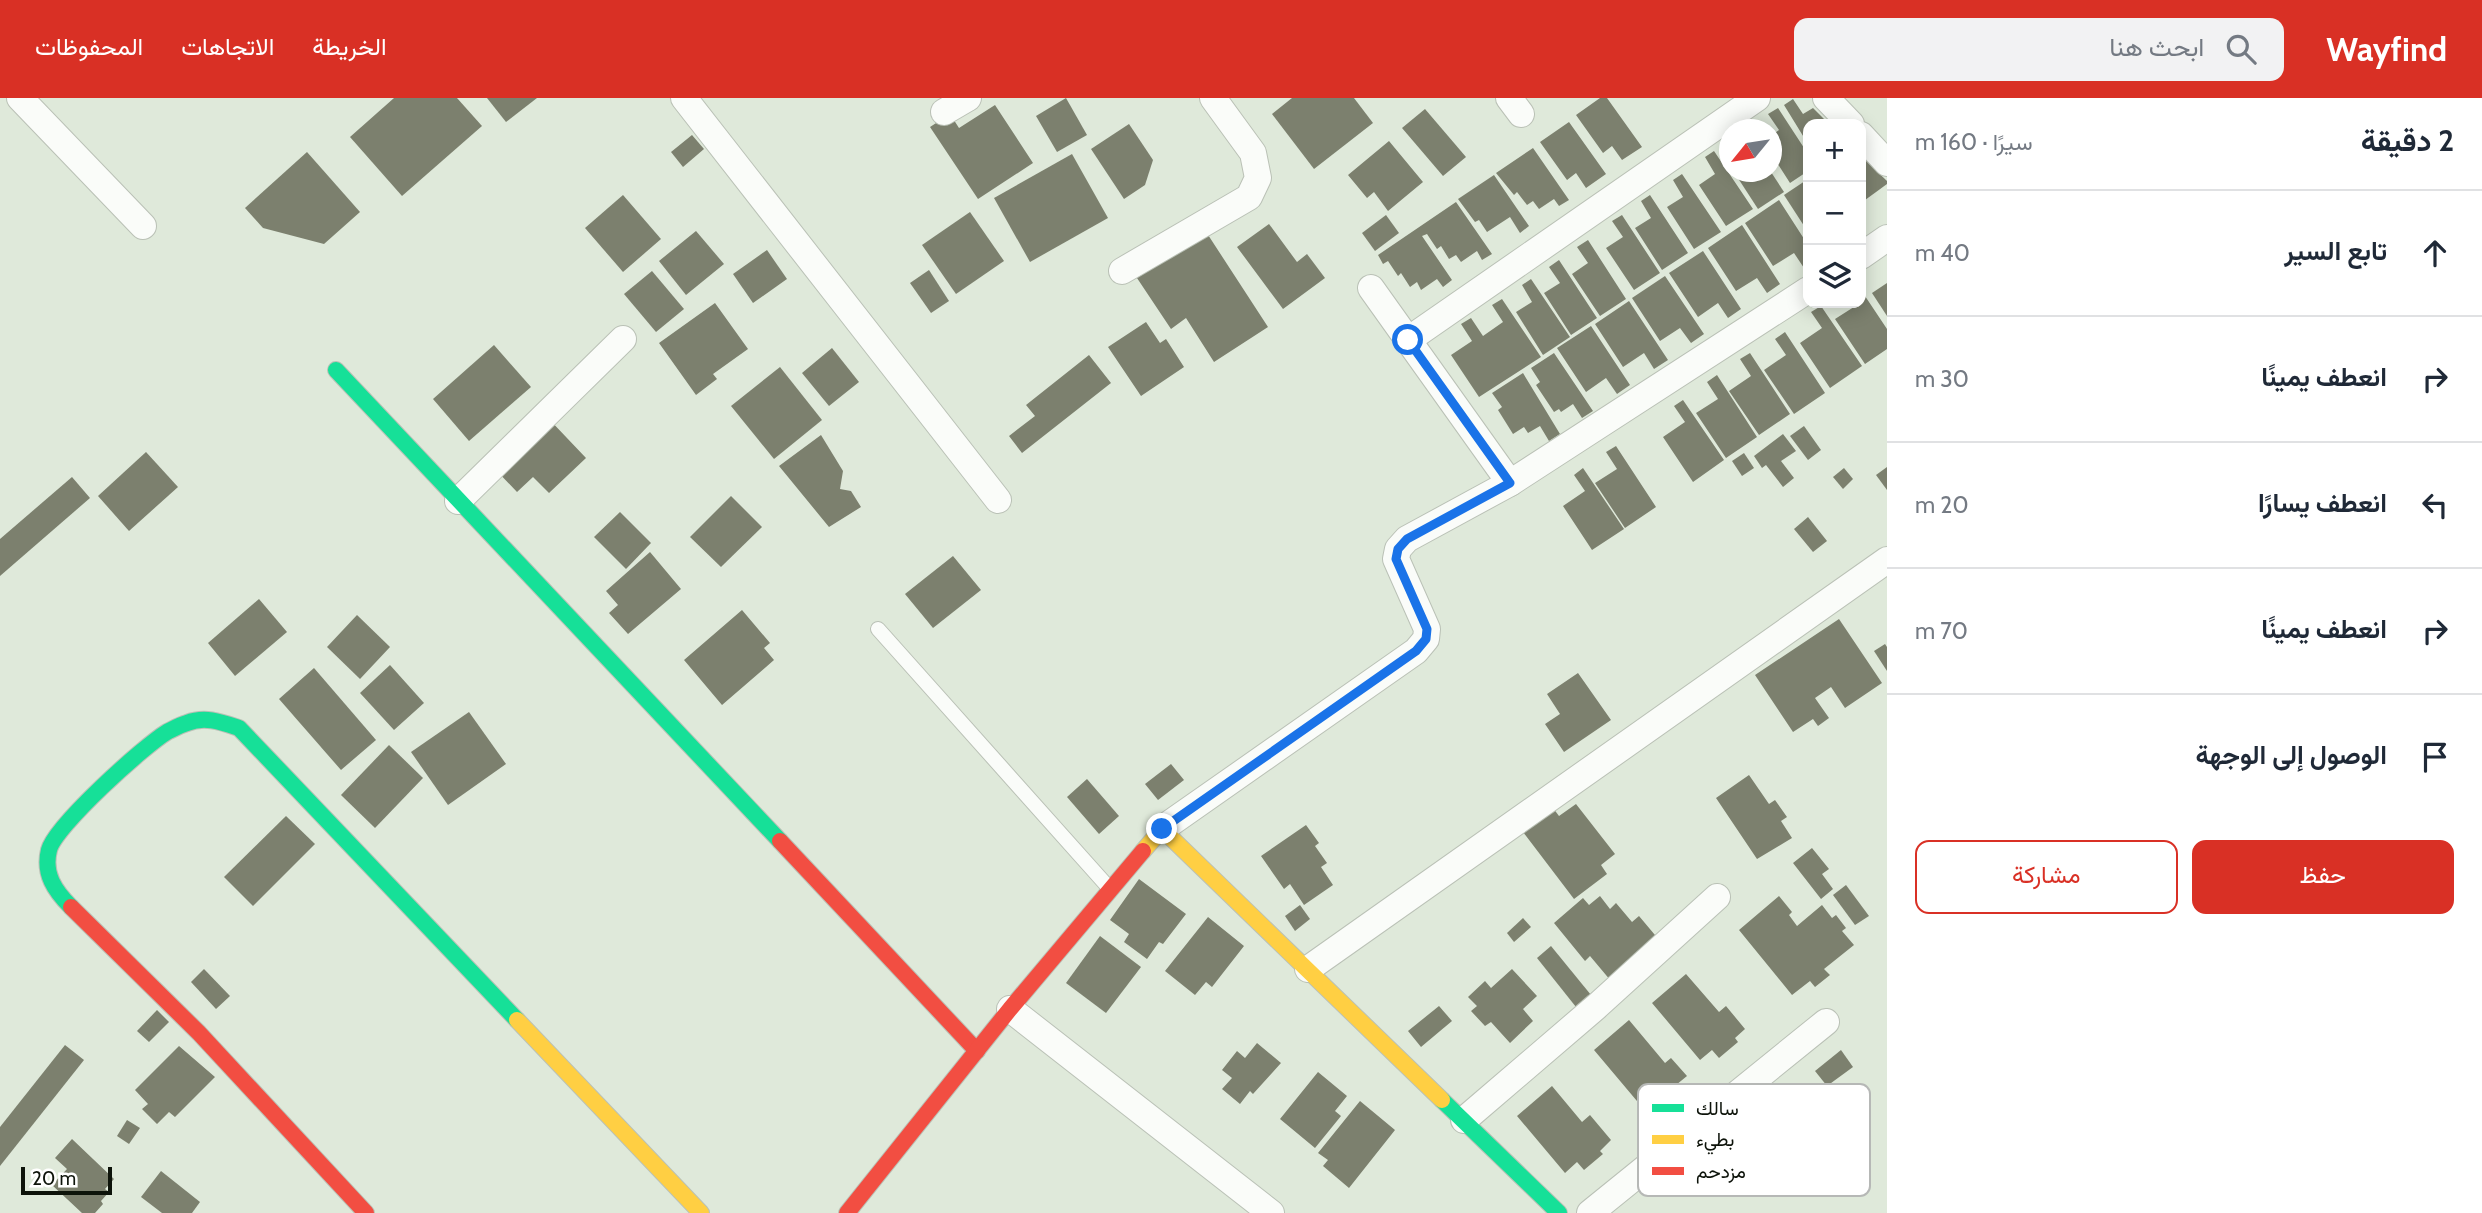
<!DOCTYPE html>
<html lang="ar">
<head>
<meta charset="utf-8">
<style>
	:root { --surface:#fff; --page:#f2f2f3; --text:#1f2937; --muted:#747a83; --line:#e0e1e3; --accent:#d93025 }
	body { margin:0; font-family:Cabin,Vazirmatn,sans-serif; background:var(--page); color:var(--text); direction:rtl }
	.controls { position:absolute; right:21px; top:21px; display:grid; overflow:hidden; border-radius:14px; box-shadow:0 4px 18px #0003 }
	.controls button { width:63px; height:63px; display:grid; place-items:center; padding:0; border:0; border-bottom:2px solid var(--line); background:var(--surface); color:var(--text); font:35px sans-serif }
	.compass { position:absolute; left:1719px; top:21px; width:63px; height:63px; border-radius:50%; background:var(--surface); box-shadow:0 4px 18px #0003; rotate:240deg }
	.scale { position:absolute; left:21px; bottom:18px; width:91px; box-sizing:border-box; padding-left:7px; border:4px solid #0d130a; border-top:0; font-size:19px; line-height:24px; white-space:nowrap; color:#0d130a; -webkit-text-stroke:5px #fff; paint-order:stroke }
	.stop { position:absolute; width:21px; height:21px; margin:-16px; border:5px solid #1a73e8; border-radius:50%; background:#fff }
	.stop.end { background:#1a73e8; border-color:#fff; box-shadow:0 2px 7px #0008 }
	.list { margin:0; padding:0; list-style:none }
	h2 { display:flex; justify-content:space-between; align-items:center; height:91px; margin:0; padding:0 28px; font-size:30px }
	h2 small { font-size:23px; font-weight:400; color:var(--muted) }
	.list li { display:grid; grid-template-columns:46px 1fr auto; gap:21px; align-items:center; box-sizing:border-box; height:126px; padding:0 28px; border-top:2px solid var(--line) }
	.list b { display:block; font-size:26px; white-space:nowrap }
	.list em { font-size:23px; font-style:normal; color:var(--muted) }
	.actions { display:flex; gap:14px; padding:21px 28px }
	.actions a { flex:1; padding:16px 0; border:2px solid var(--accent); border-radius:14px; text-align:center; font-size:24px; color:var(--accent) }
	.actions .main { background:var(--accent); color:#fff }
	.icon { flex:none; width:38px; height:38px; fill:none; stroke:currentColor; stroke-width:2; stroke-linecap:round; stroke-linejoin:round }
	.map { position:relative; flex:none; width:1887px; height:1115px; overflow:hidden; direction:ltr }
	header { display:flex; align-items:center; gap:42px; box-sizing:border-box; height:98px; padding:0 35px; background:var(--accent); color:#fff }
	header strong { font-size:33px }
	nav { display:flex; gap:38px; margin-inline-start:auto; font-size:24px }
	.search { width:490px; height:63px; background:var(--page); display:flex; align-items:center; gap:18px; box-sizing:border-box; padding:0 24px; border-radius:14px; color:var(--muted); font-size:26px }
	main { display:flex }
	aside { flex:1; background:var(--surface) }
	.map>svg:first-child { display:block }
	.building { fill:#7c806e }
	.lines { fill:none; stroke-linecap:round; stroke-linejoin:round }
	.lane-casing { stroke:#bac1b6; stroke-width:16 }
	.street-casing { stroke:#bac1b6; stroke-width:28 }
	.fast-casing { stroke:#bac1b6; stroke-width:18 }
	.slow-casing { stroke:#bac1b6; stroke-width:18 }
	.jam-casing { stroke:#bac1b6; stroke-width:18 }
	.lane { stroke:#fafcf9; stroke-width:14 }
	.street { stroke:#fafcf9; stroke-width:26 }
	.fast { stroke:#16e098; stroke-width:16 }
	.slow { stroke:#ffcf43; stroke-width:16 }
	.jam { stroke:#f24e42; stroke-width:16 }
	.route { stroke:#1a73e8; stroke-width:9 }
	.key { fill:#fff; stroke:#b6b8b6; stroke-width:2 }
	.key-label { font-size:19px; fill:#0d130a }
</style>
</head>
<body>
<header>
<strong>Wayfind</strong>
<div class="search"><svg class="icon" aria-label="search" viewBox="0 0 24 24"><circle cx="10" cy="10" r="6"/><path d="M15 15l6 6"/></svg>ابحث هنا</div>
<nav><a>الخريطة</a><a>الاتجاهات</a><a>المحفوظات</a></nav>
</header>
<main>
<aside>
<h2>2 دقيقة<small>سيرًا · 160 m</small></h2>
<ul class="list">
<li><svg class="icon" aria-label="ahead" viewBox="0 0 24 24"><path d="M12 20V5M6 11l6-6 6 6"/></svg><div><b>تابع السير</b></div><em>40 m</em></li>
<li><svg class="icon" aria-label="right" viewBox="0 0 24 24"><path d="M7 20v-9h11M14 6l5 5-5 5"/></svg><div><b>انعطف يمينًا</b></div><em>30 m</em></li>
<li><svg class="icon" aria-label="left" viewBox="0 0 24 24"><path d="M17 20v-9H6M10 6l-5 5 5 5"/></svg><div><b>انعطف يسارًا</b></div><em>20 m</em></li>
<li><svg class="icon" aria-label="right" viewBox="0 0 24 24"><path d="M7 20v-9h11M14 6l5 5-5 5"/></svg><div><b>انعطف يمينًا</b></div><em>70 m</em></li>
<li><svg class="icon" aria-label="arrive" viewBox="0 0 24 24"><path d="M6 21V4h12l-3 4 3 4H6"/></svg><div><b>الوصول إلى الوجهة</b></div></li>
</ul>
<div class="actions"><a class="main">حفظ</a><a>مشاركة</a></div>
</aside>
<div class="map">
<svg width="1887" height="1115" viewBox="0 0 1887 1115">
	<rect width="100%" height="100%" fill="#dfe9da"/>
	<g class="building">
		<path d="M 394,0 L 457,0 L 482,28 L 402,98 L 350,39 Z"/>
		<path d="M 487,0 L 537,0 L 506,24 Z"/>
		<path d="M 1066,0 L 1087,37 L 1057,54 L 1036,18 Z"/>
		<path d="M 1292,0 L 1354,0 L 1373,25 L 1314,71 L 1272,16 Z"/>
		<path d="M 1600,0 L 1607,0 L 1642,49 L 1622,62 L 1612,48 L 1603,55 L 1576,17 Z"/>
		<path d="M 1793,1 L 1803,16 L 1813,10 L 1829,26 L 1808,26 L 1808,46 L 1784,7 Z"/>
		<path d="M 995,7 L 1033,65 L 978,101 L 930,29 L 950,16 L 959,30 Z"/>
		<path d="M 1778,10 L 1808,56 L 1808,73 L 1790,85 L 1772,57 L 1772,37 L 1779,32 L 1768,16 Z"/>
		<path d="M 1425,11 L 1466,59 L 1443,78 L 1402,30 Z"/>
		<path d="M 1569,24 L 1606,76 L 1586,90 L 1576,75 L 1567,82 L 1540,44 Z"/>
		<path d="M 1129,26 L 1153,62 L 1145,87 L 1124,101 L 1091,51 Z"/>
		<path d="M 692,37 L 704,51 L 683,69 L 671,54 Z"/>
		<path d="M 1389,43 L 1423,84 L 1388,113 L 1374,94 L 1367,100 L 1348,77 Z"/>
		<path d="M 1533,50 L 1569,102 L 1559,108 L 1554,101 L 1539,111 L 1533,103 L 1527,107 L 1517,94 L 1514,97 L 1496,75 Z"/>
		<path d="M 1714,53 L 1753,111 L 1726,128 L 1699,87 L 1715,76 L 1705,59 Z"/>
		<path d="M 307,54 L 360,114 L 324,146 L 263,130 L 245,110 Z"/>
		<path d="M 1072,56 L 1108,120 L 1030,164 L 994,100 Z"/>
		<path d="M 1861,58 L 1887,83 L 1887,86 L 1861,105 Z"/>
		<path d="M 1734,74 L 1771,74 L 1784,94 L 1758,111 Z"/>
		<path d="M 1682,76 L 1721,134 L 1694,151 L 1667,109 L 1683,99 L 1673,82 Z"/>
		<path d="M 1494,77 L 1529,128 L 1520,135 L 1510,119 L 1487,134 L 1479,122 L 1475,124 L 1458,101 Z"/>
		<path d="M 1808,81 L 1808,134 L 1784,97 Z"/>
		<path d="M 623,97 L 661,141 L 623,174 L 585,130 Z"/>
		<path d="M 1650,97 L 1688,155 L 1662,172 L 1635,130 L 1651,120 L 1641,103 Z"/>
		<path d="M 1779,102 L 1808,147 L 1808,167 L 1804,170 L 1794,155 L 1773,168 L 1745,125 Z"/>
		<path d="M 1456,104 L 1492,156 L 1482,162 L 1477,153 L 1461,164 L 1456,157 L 1449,161 L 1441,148 L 1437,151 L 1427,136 L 1422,138 L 1452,182 L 1443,189 L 1437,181 L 1421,192 L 1417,184 L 1410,189 L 1401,175 L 1398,178 L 1388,163 L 1383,166 L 1378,157 Z"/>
		<path d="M 970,114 L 1004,163 L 956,196 L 922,147 Z"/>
		<path d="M 1386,117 L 1399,135 L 1375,153 L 1362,135 Z"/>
		<path d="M 1622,117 L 1660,175 L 1634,192 L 1606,150 L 1623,139 L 1612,123 Z"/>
		<path d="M 1199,123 L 1268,229 L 1214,264 L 1186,220 L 1171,231 L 1137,180 L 1148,173 Z"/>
		<path d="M 1269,126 L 1297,164 L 1307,156 L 1325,180 L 1283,211 L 1237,149 Z"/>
		<path d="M 1742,127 L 1780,186 L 1767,195 L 1757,180 L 1736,193 L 1708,150 Z"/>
		<path d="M 696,133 L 724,166 L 686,197 L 659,163 Z"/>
		<path d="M 1588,142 L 1626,201 L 1600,218 L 1572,176 L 1588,165 L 1577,149 Z"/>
		<path d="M 767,152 L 787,181 L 753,205 L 733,176 Z"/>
		<path d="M 1703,153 L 1741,211 L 1728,220 L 1718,205 L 1698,219 L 1669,175 Z"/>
		<path d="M 1559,162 L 1597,220 L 1571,237 L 1544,195 L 1560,185 L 1549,169 Z"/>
		<path d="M 929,172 L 949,203 L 931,215 L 910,185 Z"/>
		<path d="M 652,173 L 684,211 L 656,234 L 624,196 Z"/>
		<path d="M 1665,178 L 1704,236 L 1691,245 L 1680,230 L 1660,243 L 1632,200 Z"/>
		<path d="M 1531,181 L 1570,239 L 1543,257 L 1516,214 L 1532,204 L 1522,187 Z"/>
		<path d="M 1887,185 L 1887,218 L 1872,195 Z"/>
		<path d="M 1861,192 L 1887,231 L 1887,251 L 1865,266 L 1835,221 L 1857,207 L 1856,205 L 1861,205 Z"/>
		<path d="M 1502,201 L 1541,259 L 1479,299 L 1451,257 L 1472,243 L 1461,226 L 1471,220 L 1483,238 L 1503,224 L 1492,207 Z"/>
		<path d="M 1629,203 L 1668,262 L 1654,271 L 1644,255 L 1623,269 L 1595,226 Z"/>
		<path d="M 715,205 L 748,251 L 713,276 L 717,281 L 696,297 L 659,245 Z"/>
		<path d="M 1821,208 L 1862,268 L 1830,290 L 1800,245 L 1822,230 L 1811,214 Z"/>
		<path d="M 1146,224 L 1160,245 L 1166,241 L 1184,269 L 1141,298 L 1108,249 Z"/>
		<path d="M 1591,228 L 1630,287 L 1617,296 L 1606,280 L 1586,294 L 1557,250 Z"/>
		<path d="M 1785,234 L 1825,295 L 1794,316 L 1764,272 L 1786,257 L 1775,241 Z"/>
		<path d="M 494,247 L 531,289 L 469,343 L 433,301 Z"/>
		<path d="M 832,250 L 859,284 L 829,308 L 802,275 Z"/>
		<path d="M 1554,255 L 1593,313 L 1582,320 L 1573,306 L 1561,314 L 1559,311 L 1554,314 L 1536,287 L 1540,284 L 1531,270 Z"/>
		<path d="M 1750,255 L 1790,316 L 1759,337 L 1729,293 L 1751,278 L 1740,261 Z"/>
		<path d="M 1089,257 L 1111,285 L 1022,355 L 1009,338 L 1035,318 L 1026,307 Z"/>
		<path d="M 780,269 L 822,322 L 774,361 L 731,308 Z"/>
		<path d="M 1523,275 L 1560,336 L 1549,343 L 1540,328 L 1528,335 L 1524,329 L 1513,336 L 1498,312 L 1502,309 L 1492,295 Z"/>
		<path d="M 1717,277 L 1757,339 L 1726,360 L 1696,315 L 1718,301 L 1707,284 Z"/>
		<path d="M 1683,302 L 1724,362 L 1693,384 L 1663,339 L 1685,324 L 1674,308 Z"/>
		<path d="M 547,319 L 586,360 L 549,395 L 533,379 L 517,394 L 494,370 Z"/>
		<path d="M 1804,328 L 1821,352 L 1808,362 L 1790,338 Z"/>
		<path d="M 1783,336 L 1796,353 L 1781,363 L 1794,380 L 1783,389 L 1766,367 L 1762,370 L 1754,358 Z"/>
		<path d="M 821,337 L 843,373 L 840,391 L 851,393 L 861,409 L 829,429 L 779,368 Z"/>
		<path d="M 1616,348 L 1656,409 L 1625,430 L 1595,385 L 1617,371 L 1606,354 Z"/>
		<path d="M 146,354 L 178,389 L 129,433 L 98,398 Z"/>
		<path d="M 1744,355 L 1754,370 L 1742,378 L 1732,363 Z"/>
		<path d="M 1887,369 L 1887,392 L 1876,377 Z"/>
		<path d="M 1583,370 L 1624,431 L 1592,452 L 1563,408 L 1585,393 L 1574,377 Z"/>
		<path d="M 1844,370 L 1853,381 L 1843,391 L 1833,379 Z"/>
		<path d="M 72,379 L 90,400 L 0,478 L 0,441 Z"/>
		<path d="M 731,398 L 762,429 L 721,469 L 690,439 Z"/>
		<path d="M 620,414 L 651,445 L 626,471 L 594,439 Z"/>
		<path d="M 1808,419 L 1827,443 L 1813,454 L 1794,431 Z"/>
		<path d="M 650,454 L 681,491 L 628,536 L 609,515 L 618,507 L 606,493 Z"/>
		<path d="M 953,458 L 981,492 L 933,530 L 905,496 Z"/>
		<path d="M 259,501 L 287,534 L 235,578 L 208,545 Z"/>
		<path d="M 742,512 L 770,545 L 764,550 L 774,562 L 722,607 L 684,562 Z"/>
		<path d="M 357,517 L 390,549 L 360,581 L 327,549 Z"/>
		<path d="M 1839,521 L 1882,585 L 1845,610 L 1831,589 L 1815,600 L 1829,620 L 1818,628 L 1813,621 L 1793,634 L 1755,577 Z"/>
		<path d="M 1885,546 L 1887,549 L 1887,573 L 1874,553 Z"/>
		<path d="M 390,567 L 424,605 L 394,632 L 360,595 Z"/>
		<path d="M 314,570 L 376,642 L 341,672 L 279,601 Z"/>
		<path d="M 1578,575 L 1611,622 L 1564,654 L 1545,626 L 1560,616 L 1547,596 Z"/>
		<path d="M 469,614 L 506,666 L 448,707 L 411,654 Z"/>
		<path d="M 389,647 L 423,680 L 375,730 L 341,697 Z"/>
		<path d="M 1171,666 L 1184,682 L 1158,702 L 1145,686 Z"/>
		<path d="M 1749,677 L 1769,706 L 1775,702 L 1787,719 L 1781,723 L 1792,740 L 1757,761 L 1716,700 Z"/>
		<path d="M 1087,681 L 1119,718 L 1099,736 L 1067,699 Z"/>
		<path d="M 1576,706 L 1615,756 L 1601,767 L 1607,776 L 1574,801 L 1523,734 L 1553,710 L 1559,718 Z"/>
		<path d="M 286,718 L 315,746 L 253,808 L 224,779 Z"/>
		<path d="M 1306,727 L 1319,745 L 1315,748 L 1327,765 L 1321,769 L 1333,787 L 1304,807 L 1290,786 L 1284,791 L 1261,758 Z"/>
		<path d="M 1812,750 L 1829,771 L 1822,776 L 1833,791 L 1821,801 L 1793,765 Z"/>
		<path d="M 1139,781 L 1186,816 L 1163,846 L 1159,844 L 1147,861 L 1124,844 L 1129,836 L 1110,822 Z"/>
		<path d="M 1846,787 L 1869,818 L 1855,827 L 1833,797 Z"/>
		<path d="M 1600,798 L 1610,811 L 1616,805 L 1632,824 L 1639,818 L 1660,843 L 1611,883 L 1590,858 L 1585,863 L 1554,825 L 1583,800 L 1589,807 Z"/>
		<path d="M 1779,798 L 1792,814 L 1789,817 L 1797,828 L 1822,807 L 1832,820 L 1836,817 L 1846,830 L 1842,833 L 1854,847 L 1824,871 L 1830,877 L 1815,889 L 1810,883 L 1792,897 L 1739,832 Z"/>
		<path d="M 1300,807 L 1310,821 L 1295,833 L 1285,818 Z"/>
		<path d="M 1208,819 L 1244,848 L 1212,889 L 1206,884 L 1195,897 L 1165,873 Z"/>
		<path d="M 1523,820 L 1531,829 L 1514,844 L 1507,835 Z"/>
		<path d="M 1100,838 L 1141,869 L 1106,915 L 1066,885 Z"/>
		<path d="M 1551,848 L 1591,897 L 1576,909 L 1537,860 Z"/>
		<path d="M 204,871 L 230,898 L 216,911 L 191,884 Z"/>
		<path d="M 1512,871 L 1537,898 L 1523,911 L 1533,923 L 1510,945 L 1491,924 L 1485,928 L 1471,913 L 1477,908 L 1468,899 L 1485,883 L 1491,890 Z"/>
		<path d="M 1686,876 L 1719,914 L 1726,908 L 1745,931 L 1735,940 L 1738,944 L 1719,960 L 1712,952 L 1700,962 L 1652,905 Z"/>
		<path d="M 1439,908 L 1452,923 L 1421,949 L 1408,933 Z"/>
		<path d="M 157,912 L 169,924 L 149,944 L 137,933 Z"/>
		<path d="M 1629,922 L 1665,965 L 1671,960 L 1687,978 L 1676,987 L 1679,991 L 1660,1007 L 1654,999 L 1642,1009 L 1594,952 Z"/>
		<path d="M 1257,945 L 1281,965 L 1253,996 L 1250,993 L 1240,1006 L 1222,991 L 1232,980 L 1222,972 L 1237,953 L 1245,960 Z"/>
		<path d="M 65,947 L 84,962 L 0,1068 L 0,1029 Z"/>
		<path d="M 179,948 L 215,979 L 175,1019 L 169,1014 L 157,1026 L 142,1011 L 148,1006 L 135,992 Z"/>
		<path d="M 1841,952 L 1853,969 L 1827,988 L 1815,973 Z"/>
		<path d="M 1318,974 L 1347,998 L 1335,1013 L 1341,1018 L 1315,1050 L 1280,1021 Z"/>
		<path d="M 1552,988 L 1582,1024 L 1590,1017 L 1611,1042 L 1600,1053 L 1603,1056 L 1584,1072 L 1577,1064 L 1565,1075 L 1517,1018 Z"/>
		<path d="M 1360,1003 L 1395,1032 L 1349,1090 L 1323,1068 L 1328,1062 L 1318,1055 Z"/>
		<path d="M 127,1022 L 140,1030 L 129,1046 L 117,1038 Z"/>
		<path d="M 72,1041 L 114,1081 L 105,1091 L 109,1094 L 101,1103 L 103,1106 L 95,1115 L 82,1115 L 52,1087 L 67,1071 L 55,1060 Z"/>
		<path d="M 161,1073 L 200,1104 L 192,1115 L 162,1115 L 141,1099 Z"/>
	</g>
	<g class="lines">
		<g class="lane-casing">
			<path id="lane" d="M 878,531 L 1110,791"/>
		</g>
		<g class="street-casing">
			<g id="street">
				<path d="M 20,0 L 143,128"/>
				<path d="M 684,0 L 998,402"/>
				<path d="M 1509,0 L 1521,16"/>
				<path d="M 1826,0 L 1851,26"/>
				<path d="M 944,14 L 968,0"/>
				<path d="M 1861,37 L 1887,65"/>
				<path d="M 1861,158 L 1887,140"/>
				<path d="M 1122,173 L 1249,99 L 1258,80 L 1253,55 L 1213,0"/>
				<path d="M 1371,190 L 1510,385"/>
				<path d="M 1408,242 L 1757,0"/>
				<path d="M 458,403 L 623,241"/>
				<path d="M 1162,731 L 1416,553 L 1426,541 L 1427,531 L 1396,461 L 1398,451 L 1407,441 L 1510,385 L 1808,192"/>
				<path d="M 1308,871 L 1887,462"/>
				<path d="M 1010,911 L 1271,1115"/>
				<path d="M 1464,1022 L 1597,908 L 1717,799"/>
				<path d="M 1590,1115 L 1826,924"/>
			</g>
		</g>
		<g class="fast-casing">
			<g id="fast">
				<path d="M 336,272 L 780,743"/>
				<path d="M 71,809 C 55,793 43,776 49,752 C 55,728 144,648 167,634 C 173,631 180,627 187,625 C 205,618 221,624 239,630 L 517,922"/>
				<path d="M 1442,1002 L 1559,1115"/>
			</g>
		</g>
		<g class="slow-casing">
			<g id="slow">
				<path d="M 1143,753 L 1162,731 L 1442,1002"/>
				<path d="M 517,922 L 701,1115"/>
			</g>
		</g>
		<g class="jam-casing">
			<g id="jam">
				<path d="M 780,743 L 977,953"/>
				<path d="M 71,809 L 199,935 L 366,1115"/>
				<path d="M 847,1115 L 1010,911 L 1143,753"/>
			</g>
		</g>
		<use href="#lane" class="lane"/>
		<use href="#street" class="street"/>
		<use href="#fast" class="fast"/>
		<use href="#slow" class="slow"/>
		<use href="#jam" class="jam"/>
	</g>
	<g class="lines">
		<path class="route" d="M 1162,731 L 1416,553 L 1426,541 L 1427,531 L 1396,461 L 1398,451 L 1407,441 L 1510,385 L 1408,242"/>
	</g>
	<rect x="1638" y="986" width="232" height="112" rx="10" class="key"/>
	<rect x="1652" y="1006" width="32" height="8" fill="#16e098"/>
	<rect x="1652" y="1037" width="32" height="9" fill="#ffcf43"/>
	<rect x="1652" y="1069" width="32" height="8" fill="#f24e42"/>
	<g class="key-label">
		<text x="1696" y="1017">سالك</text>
		<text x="1696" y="1048">بطيء</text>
		<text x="1696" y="1080">مزدحم</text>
	</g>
</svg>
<div class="controls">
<button>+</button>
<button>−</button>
<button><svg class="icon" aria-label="layers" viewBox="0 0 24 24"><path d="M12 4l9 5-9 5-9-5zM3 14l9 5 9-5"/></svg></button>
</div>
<svg class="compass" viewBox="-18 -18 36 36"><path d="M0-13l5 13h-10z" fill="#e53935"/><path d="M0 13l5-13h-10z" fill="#747a83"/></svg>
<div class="scale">20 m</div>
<div class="stop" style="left:1408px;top:242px"></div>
<div class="stop end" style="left:1162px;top:731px"></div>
</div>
</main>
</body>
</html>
